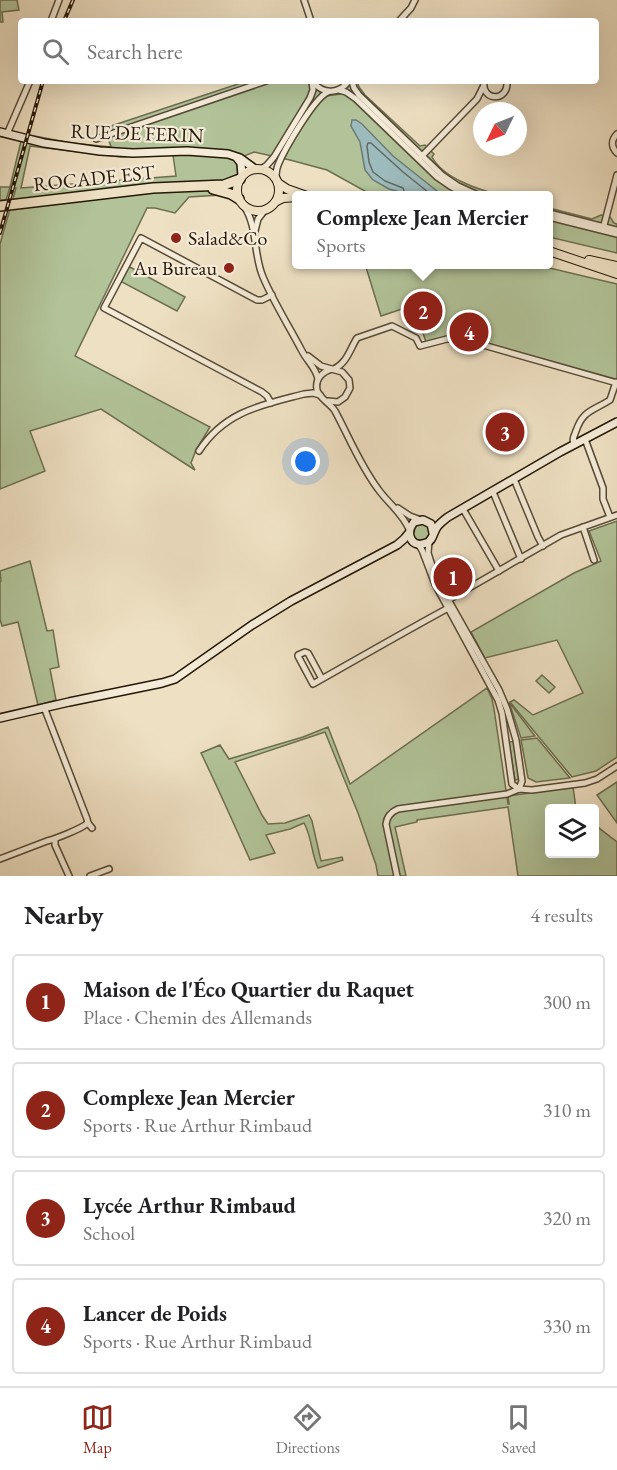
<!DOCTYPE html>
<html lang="en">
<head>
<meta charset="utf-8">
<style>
	:root { --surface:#fff; --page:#f6f6f6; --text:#202124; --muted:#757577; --line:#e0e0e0; --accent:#8f2418 }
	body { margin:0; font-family:"EB Garamond",serif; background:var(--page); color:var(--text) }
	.controls { position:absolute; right:18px; bottom:18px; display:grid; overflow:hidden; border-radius:6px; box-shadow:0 6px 24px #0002 }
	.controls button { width:54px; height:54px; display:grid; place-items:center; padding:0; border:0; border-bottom:2px solid var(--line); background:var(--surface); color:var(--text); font:30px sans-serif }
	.compass { position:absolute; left:473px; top:102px; width:54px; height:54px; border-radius:50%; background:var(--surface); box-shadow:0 6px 24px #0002; rotate:227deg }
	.you { position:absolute; left:306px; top:462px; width:21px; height:21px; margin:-15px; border:4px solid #fff; border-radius:50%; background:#1a73e8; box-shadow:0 0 0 9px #1a73e833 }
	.badge { display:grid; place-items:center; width:39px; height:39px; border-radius:50%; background:var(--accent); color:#fff; font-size:20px; font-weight:700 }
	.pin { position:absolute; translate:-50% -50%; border:3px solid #fff; box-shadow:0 2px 6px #0006 }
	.popup { position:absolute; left:292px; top:191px; width:261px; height:78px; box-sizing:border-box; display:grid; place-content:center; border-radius:6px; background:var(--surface); filter:drop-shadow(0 2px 4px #0005); font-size:20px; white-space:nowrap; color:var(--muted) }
	.popup b { font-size:22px; color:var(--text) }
	.popup::after { content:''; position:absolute; left:50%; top:100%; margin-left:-12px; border:12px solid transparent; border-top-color:var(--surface) }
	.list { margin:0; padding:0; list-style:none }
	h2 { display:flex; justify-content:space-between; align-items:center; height:78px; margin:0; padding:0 24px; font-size:26px }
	h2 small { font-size:20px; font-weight:400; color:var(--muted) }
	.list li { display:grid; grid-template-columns:39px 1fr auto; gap:18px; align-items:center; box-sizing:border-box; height:96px; margin:0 12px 12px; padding:0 12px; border:2px solid var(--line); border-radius:6px }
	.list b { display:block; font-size:22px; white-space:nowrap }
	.list p { margin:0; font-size:20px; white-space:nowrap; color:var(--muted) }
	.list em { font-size:20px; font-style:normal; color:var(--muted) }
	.icon { flex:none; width:33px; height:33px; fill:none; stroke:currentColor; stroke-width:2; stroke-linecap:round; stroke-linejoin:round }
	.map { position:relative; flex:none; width:617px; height:876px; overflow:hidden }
	.search { position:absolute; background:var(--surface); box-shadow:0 6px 24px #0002; left:18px; right:18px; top:18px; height:66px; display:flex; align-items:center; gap:15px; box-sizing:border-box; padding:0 21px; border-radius:6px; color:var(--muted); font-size:22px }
	.sheet { height:510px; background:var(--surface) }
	nav { display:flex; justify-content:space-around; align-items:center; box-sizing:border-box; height:84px; border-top:2px solid var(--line); background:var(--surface); font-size:16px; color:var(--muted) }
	nav a { display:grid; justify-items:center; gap:3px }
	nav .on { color:var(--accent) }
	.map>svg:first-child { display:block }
	.green { fill:#b2c399; stroke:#6c6e50; stroke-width:1.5; fill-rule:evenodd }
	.water { fill:#9dbbbd; stroke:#6d7a74; stroke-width:1.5 }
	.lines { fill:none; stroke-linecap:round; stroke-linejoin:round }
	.shore { stroke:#616a62; stroke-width:1.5 }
	.street-casing { stroke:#574a35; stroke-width:8 }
	.secondary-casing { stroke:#251806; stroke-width:10 }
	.primary-casing { stroke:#251806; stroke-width:10 }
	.highway-casing { stroke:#251806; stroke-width:12 }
	.street { stroke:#f4ebd8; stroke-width:5 }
	.secondary { stroke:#f4ebd8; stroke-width:7 }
	.primary { stroke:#eee0c3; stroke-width:8 }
	.highway { stroke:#eee0c3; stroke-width:9 }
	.rail-casing { stroke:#251806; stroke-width:4 }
	.rail { stroke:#f4ebd8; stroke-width:1.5; stroke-dasharray:4.5; stroke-linecap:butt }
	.poi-dot { fill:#8f2418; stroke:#f4ebd8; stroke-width:2 }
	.labels { text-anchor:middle; stroke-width:4.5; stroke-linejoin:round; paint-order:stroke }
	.street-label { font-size:20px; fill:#251806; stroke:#f4ebd8 }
	.poi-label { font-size:20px; fill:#251806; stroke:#f4ebd8; text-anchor:start }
</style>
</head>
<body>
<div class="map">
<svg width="617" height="876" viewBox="0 0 617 876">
	<rect width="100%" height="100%" fill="#eee0c3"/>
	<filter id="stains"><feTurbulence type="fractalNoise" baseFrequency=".00333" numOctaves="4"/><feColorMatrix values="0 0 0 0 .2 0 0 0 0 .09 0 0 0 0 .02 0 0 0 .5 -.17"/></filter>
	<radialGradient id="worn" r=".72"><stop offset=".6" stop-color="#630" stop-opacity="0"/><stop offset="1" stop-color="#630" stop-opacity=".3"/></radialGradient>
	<g class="green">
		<path d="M 0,0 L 17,0 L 19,10 L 2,12 L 3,22 L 0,22 Z"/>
		<path d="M 247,81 L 309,81 L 311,86 L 326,96 L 341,94 L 353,81 L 357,81 L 359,87 L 365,95 L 420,146 L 425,145 L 434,154 L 432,157 C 443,178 479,190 500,195 L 372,195 L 327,170 L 290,160 L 254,152 L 234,160 L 237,165 L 238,174 L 225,180 L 221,195 L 189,197 L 175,213 L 155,208 L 147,208 L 75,356 L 210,427 L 196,450 L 191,463 L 195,470 L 101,409 L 30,431 L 45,471 L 0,489 L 0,244 L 16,188 L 10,187 L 6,200 L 0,200 L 0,187 L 10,187 L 21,141 L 28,143 L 29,135 L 71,143 L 111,147 L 105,128 ZM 30,146 L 121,157 L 173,155 L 176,176 L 21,188 Z"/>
		<path d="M 549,208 L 592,219 L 601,215 L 610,217 L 614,223 L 617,224 L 617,253 L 549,237 Z"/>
		<path d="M 365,264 L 537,265 L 617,284 L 617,380 L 465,337 C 451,335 440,338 426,342 L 421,327 L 417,328 L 414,321 L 418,319 L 416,314 L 408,316 L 405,308 L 381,316 Z"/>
		<path d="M 128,266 L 185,297 L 177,311 L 120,281 Z"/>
		<path d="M 617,521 L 617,757 L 596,771 L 572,777 L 510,702 L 514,700 L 533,715 L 583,693 L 557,640 L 485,658 L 471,632 L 574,573 L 601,561 L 589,531 Z"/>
		<circle cx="421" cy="532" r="9"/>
		<path d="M 30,561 L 47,631 L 53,630 L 59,667 L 50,669 L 56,700 L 38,705 L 18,622 L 2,626 L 0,619 L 0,582 L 1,581 L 0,571 Z"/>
		<path d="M 542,675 L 555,687 L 549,693 L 536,681 Z"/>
		<path d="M 487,688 L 492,699 L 494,709 L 508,804 L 509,804 L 508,796 L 573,787 L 576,808 L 550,808 L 550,854 L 594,854 L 595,825 L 617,842 L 617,876 L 518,876 L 508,807 L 417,820 L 417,822 L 395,827 L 406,876 L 378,876 L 376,865 L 358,813 L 325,732 L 235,762 L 262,815 L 268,824 L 285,823 L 309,815 L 312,821 L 321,861 L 342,857 L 343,860 L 318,868 C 311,853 312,837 304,823 L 290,829 L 266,835 L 275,853 L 250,860 C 234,824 218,788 201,753 L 220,745 L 229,759 L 303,737 L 328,727 L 350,784 Z"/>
		<path d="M 509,702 L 535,736 L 521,738 Z"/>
		<path d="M 537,738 L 570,778 L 536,782 L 528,778 L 521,740 Z"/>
		<path d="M 515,741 L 520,779 L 515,780 L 509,742 Z"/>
		<path d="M 617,782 L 617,823 L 597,795 Z"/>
	</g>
	<path class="water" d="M 352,120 L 356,120 L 362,124 L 393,156 L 442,195 L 410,195 L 389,189 L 373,180 L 365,170 L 360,142 L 351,126 Z"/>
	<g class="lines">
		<path class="shore" d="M 406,196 L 403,188 L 385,181 L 373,172 L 369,162 L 367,146 L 368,143 L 371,143 L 403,172 L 433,196"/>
		<g class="street-casing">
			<g id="street">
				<path d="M 304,0 L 311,21"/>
				<path d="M 51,21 L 59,0"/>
				<path d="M 399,21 L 411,8 L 415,0"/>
				<path d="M 352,81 L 354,88 L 359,95 L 442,175 L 458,186 L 480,196"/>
				<path d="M 484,81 C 481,102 509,102 507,81"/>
				<path d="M 313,82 C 324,95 339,94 349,81"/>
				<path d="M 339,90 L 346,92 L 356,99 L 437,177 L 450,186 L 468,196"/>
				<path d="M 7,134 L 30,81"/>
				<path d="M 617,134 C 611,140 611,147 617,153"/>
				<path d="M 96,139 L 266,81"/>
				<path d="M 420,158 L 477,99 L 483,87"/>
				<path d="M 261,169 L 267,165 L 274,157 L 310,98 L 313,90 L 312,81"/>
				<path d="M 276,178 C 276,173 276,170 278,165 C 284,150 314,98 328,92"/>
				<path d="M 244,206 C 258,227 253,254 263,277 C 274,303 289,326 302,351 C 307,361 316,368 318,379"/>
				<path d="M 549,213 L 617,230"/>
				<path d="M 549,217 L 617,234"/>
				<path d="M 603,229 L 617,175"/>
				<path d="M 255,231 L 258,219 L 265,210"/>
				<path d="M 308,356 L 321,366 L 342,372 L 349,380 L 350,388 L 345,397 L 338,402 L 328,401"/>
				<path d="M 332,369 C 322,372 315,379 317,390 C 320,399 330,403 335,411 C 349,437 360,465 378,489 C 388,503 402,513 409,529"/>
				<path d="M 334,369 C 347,363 350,349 357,338 L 392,326 L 416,338 L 420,346 L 447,339 L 462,339 L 617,383"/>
				<path d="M 271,403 L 267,396 L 262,392 L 104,308 L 141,238 L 257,300 L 262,300 L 272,295"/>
				<path d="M 585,439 L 603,488 L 603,499 L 610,517"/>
				<path d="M 574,445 C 572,439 574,436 576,431 C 583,410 593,411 610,400 L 616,382"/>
				<path d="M 199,451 C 225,411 262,405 304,394 L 313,393 L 320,395"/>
				<path d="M 514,479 L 538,537 L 543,546"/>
				<path d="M 493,492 L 521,559"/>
				<path d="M 398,508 L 410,516 L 421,520"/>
				<path d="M 463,509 L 499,571"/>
				<path d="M 583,527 L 594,560"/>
				<path d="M 429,542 L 428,553 L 436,578 L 499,690 L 507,709 L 516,740 L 522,781 L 519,789"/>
				<path d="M 418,544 L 422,550 L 435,584 L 498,700 L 502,713 L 512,784 L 519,789 L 532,790 L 585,783 L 597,779 L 617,766"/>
				<path d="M 448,600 L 561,535 L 617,515"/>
				<path d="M 322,679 L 308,653 L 305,652 L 298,655 L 298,656 L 313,684 C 359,658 404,632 450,607"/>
				<path d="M 44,707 L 87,819 L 88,823 L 92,828"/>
				<path d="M 55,840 L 55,845 L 69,876"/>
				<path d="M 0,859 L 47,841 C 55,839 81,829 88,823"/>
				<path d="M 90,876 L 109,869"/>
				<path d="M 397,876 L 386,824 C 387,816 391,812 398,809 L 507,794 L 519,789"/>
			</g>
		</g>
		<g class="secondary-casing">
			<g id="secondary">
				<path d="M 0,132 L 44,143 L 100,151 L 133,153 L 187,151 L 228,154 L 240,158 L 255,169"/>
				<path d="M 237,158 L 241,163 L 242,176"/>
				<path d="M 433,533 L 431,524 L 423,520 L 414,522 C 405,533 411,549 426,543 C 433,541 433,533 437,527 C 440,523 444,520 448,517 L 560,452 L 617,422"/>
				<path d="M 0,718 L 69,702 L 162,683 L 175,679 L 252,625 L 291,601 L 397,545 L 404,539 L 409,533"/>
			</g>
		</g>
		<g class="primary-casing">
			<g id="primary">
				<circle cx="258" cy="190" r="21"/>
				<path d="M 278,183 L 287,189 L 307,196"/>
				<path d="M 277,201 L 283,198 L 297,197"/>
				<path d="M 549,251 L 617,274"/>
				<path d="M 589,260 L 617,266"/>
			</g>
		</g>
		<g class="highway-casing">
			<g id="highway">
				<path d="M 213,189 L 231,194 L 239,199"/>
				<path d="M 0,206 L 153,188 L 224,185 L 240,179"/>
			</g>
		</g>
		<use href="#street" class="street"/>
		<use href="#secondary" class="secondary"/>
		<use href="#primary" class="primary"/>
		<use href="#highway" class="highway"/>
		<g class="rail-casing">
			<g id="rail">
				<path d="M 64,21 L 73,0"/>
				<path d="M 0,233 L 43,81"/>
			</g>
		</g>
		<use href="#rail" class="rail"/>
	</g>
	<g class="poi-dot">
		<circle cx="176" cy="238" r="6"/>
		<circle cx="229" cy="268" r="6"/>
	</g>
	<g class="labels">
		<g class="street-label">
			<text transform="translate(137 133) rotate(2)" y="7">RUE DE FERIN</text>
			<text transform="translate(94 178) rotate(-6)" y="7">ROCADE EST</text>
		</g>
		<g class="poi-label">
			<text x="188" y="245">Salad&amp;Co</text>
			<text x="217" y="275" text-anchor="end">Au Bureau</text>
		</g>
	</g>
	<rect width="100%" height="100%" filter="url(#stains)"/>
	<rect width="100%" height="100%" fill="url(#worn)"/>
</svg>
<div class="controls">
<button><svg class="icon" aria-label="layers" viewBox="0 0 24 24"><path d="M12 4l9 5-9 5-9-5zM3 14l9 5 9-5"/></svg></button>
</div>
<svg class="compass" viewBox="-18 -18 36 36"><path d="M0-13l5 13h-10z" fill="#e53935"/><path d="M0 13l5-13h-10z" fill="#757577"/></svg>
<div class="you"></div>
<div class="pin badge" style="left:453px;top:577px">1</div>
<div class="pin badge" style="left:423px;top:311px">2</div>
<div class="popup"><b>Complexe Jean Mercier</b>Sports</div>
<div class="pin badge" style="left:505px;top:432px">3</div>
<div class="pin badge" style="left:469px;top:332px">4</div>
<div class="search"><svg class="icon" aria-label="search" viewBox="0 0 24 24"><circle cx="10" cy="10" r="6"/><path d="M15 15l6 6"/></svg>Search here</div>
</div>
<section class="sheet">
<h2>Nearby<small>4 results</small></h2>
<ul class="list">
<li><span class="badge">1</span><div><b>Maison de l'Éco Quartier du Raquet</b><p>Place · Chemin des Allemands</p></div><em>300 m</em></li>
<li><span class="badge">2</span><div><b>Complexe Jean Mercier</b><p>Sports · Rue Arthur Rimbaud</p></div><em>310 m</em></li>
<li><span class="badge">3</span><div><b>Lycée Arthur Rimbaud</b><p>School</p></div><em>320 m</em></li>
<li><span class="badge">4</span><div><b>Lancer de Poids</b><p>Sports · Rue Arthur Rimbaud</p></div><em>330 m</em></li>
</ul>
</section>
<nav>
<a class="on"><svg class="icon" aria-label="map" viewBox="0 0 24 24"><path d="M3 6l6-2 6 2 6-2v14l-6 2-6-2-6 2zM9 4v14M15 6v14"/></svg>Map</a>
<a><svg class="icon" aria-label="directions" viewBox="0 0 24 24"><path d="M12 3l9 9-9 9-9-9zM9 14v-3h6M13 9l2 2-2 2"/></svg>Directions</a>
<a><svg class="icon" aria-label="saved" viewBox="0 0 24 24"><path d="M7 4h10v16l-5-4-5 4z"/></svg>Saved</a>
</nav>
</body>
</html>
